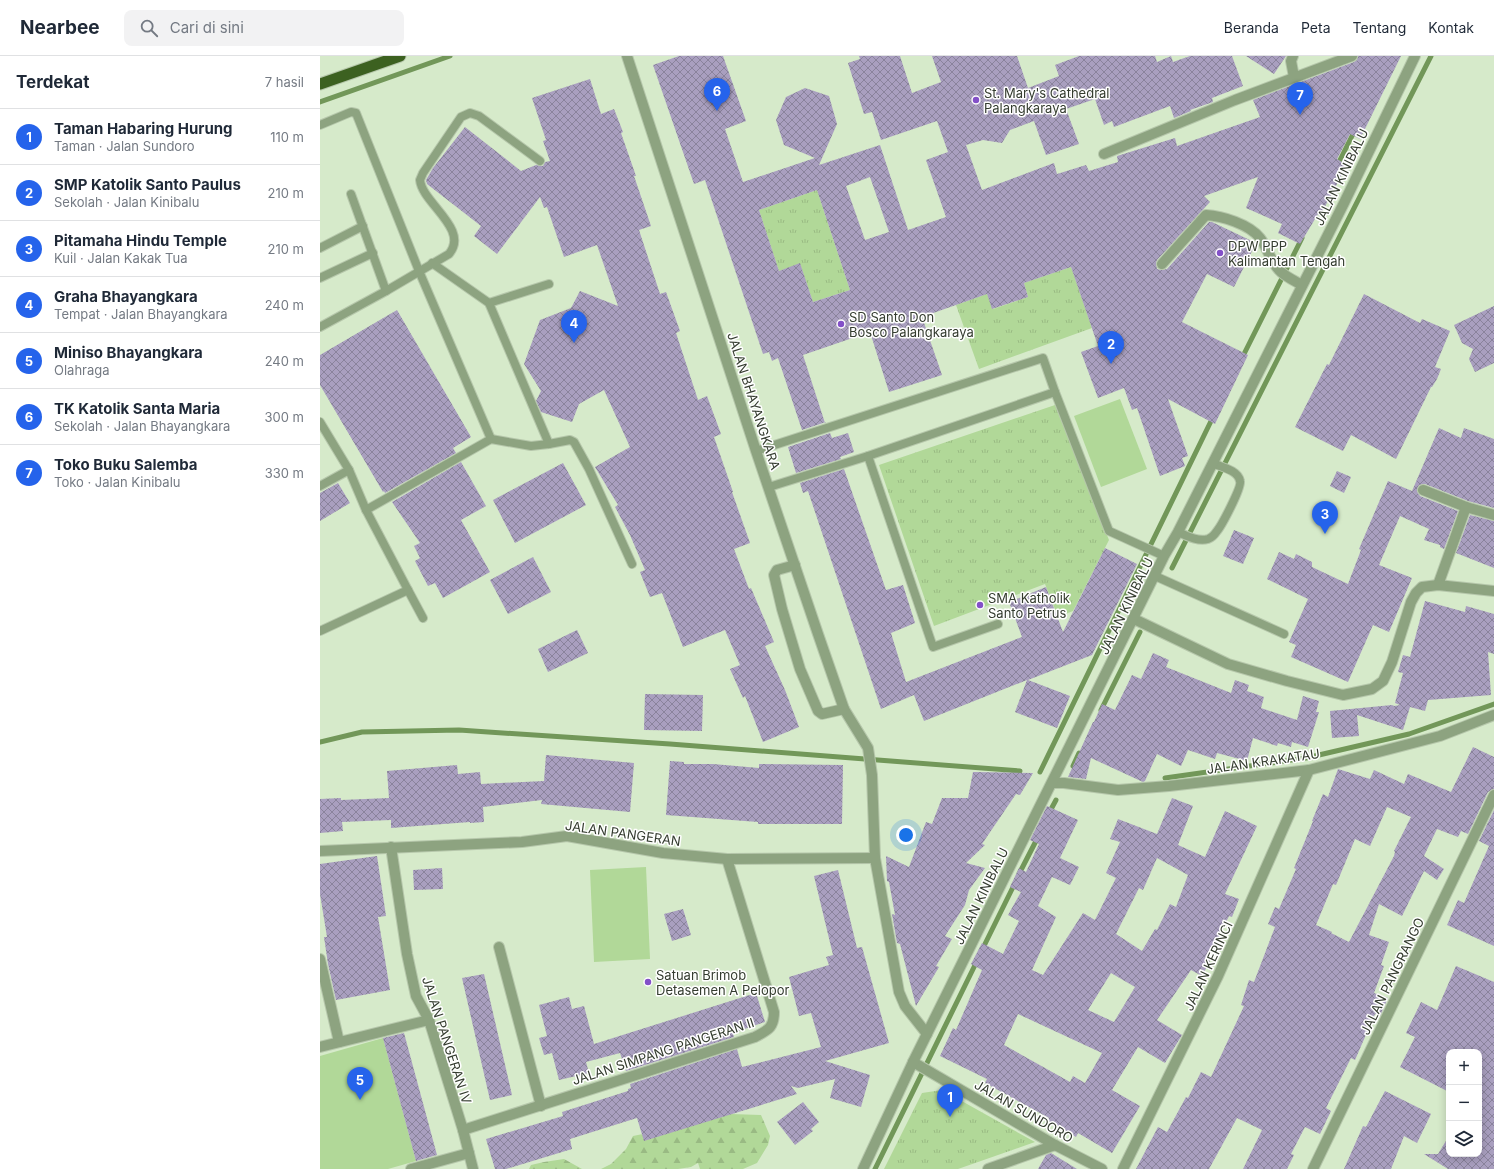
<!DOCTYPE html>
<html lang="id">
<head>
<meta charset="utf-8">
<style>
	:root { --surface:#fff; --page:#f2f2f3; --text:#1f2937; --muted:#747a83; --line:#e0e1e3; --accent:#2563eb }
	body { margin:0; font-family:Inter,sans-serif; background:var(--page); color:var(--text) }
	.controls { position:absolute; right:12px; bottom:12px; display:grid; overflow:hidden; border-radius:8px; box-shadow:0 2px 10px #0003 }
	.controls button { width:36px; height:36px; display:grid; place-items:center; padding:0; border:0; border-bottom:1px solid var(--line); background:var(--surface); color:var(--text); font:20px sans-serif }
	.you { position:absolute; left:586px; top:779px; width:14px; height:14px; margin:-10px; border:3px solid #fff; border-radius:50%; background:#1a73e8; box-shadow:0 0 0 6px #1a73e833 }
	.badge { display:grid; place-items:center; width:26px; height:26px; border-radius:50%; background:var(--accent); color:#fff; font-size:13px; font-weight:700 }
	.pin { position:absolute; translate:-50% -33px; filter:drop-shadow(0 1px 2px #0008) }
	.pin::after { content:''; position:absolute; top:21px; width:14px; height:12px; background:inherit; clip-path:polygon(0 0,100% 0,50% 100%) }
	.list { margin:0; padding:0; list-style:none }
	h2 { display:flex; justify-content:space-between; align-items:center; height:52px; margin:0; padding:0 16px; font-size:17px }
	h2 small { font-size:13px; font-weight:400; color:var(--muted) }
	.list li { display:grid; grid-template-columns:26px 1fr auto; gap:12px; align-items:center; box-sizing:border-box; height:56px; padding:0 16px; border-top:1px solid var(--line) }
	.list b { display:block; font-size:15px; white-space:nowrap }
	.list p { margin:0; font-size:13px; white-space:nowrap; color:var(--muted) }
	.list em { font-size:13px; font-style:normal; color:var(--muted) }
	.icon { flex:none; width:22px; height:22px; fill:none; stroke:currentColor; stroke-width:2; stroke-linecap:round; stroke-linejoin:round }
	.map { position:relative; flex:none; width:1174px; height:1113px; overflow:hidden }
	header { display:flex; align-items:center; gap:24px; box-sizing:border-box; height:56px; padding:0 20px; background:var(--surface); border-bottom:1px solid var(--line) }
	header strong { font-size:19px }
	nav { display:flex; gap:22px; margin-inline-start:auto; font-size:14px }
	.search { width:280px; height:36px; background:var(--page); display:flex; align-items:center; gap:10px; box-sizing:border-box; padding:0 14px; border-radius:8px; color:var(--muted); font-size:15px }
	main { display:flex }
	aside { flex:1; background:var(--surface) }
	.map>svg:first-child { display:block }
	.grass { fill:url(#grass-tufts) }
	.forest { fill:url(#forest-firs) }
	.garden { fill:#b1d898 }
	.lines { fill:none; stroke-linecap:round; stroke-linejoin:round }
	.stream { stroke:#729759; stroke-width:5 }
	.building { fill:url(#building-cross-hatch); fill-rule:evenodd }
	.service-casing { stroke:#b6c7ab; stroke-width:10 }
	.minor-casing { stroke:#b6c7ab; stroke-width:12 }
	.tertiary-casing { stroke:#b6c7ab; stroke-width:12 }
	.trunk-casing { stroke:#b6c7ab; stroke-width:13 }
	.service { stroke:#8da380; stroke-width:8 }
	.minor { stroke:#8da380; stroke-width:10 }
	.tertiary { stroke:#8da380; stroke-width:10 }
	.trunk { stroke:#3c6120; stroke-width:11 }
	.poi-dot { fill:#8350c8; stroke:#fff; stroke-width:1.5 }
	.labels { text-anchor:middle; stroke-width:3; stroke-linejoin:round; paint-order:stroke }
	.poi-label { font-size:13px; fill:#343c2f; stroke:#fff; text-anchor:start }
	.street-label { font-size:13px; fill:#343c2f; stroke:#fff }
</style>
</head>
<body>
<header>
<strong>Nearbee</strong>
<div class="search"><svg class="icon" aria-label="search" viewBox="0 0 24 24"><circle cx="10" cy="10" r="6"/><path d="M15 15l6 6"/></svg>Cari di sini</div>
<nav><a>Beranda</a><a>Peta</a><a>Tentang</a><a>Kontak</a></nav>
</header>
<main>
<aside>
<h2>Terdekat<small>7 hasil</small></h2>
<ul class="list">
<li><span class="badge">1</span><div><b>Taman Habaring Hurung</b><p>Taman · Jalan Sundoro</p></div><em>110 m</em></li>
<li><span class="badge">2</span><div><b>SMP Katolik Santo Paulus</b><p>Sekolah · Jalan Kinibalu</p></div><em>210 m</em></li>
<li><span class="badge">3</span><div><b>Pitamaha Hindu Temple</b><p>Kuil · Jalan Kakak Tua</p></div><em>210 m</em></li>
<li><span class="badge">4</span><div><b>Graha Bhayangkara</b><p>Tempat · Jalan Bhayangkara</p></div><em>240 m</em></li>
<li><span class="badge">5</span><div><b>Miniso Bhayangkara</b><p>Olahraga</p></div><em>240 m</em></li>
<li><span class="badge">6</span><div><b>TK Katolik Santa Maria</b><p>Sekolah · Jalan Bhayangkara</p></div><em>300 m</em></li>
<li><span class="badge">7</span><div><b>Toko Buku Salemba</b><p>Toko · Jalan Kinibalu</p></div><em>330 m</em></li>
</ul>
</aside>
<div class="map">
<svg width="1174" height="1113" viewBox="0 0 1174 1113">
	<defs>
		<pattern id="grass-tufts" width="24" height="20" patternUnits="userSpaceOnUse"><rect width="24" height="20" fill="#b1d898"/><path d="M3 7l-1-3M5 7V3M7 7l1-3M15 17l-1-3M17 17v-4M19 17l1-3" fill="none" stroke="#99ba83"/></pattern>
		<pattern id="forest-firs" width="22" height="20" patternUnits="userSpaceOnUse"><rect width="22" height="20" fill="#b1d898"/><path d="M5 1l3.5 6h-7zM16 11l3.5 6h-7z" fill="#99ba83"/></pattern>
		<pattern id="building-cross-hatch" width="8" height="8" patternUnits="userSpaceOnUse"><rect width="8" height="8" fill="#a99fbf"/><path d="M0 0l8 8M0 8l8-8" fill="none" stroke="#8a839c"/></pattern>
	</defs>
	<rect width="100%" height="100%" fill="#d6eaca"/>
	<g class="grass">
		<path d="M 497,134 L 530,234 L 493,246 L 480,208 L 459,215 L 439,154 Z"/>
		<path d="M 751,211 L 772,272 L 659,313 L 636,249 L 667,238 L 673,253 L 708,241 L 704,227 Z"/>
		<path d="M 735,349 L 789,484 L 753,555 L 738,561 L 725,528 L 614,570 L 559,409 Z"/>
		<path d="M 622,1034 L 715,1086 L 638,1113 L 564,1113 L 602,1037 Z"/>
	</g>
	<g class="forest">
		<path d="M 411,1058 L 441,1059 L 450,1080 L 448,1089 L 437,1107 L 423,1113 L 380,1113 L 378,1107 L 371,1111 L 358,1113 L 281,1113 L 291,1108 L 306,1093 L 313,1080 C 346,1074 377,1062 411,1058 Z"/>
		<path d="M 244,1103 L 262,1113 L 209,1113 L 211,1109 L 224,1106 Z"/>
	</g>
	<g class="garden">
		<path d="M 800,343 L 827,413 L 781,431 L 754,360 Z"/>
		<path d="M 326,811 L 330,903 L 274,906 L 270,814 Z"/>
		<path d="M 63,982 L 96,1105 L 68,1113 L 0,1113 L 0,1000 Z"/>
	</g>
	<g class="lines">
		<g class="stream">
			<path d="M 0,46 L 130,0"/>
			<path d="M 1017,110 L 1035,74"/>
			<path d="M 922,302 L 982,182"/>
			<path d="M 852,512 L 1111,0"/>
			<path d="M 781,654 L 820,576"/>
			<path d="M 0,686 L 42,676 L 139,674 L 350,688 L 700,715"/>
			<path d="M 753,710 L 759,697"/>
			<path d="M 720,716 L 893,361"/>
			<path d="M 845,722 L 986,702 L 1089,678 L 1174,648"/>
			<path d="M 729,757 L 736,744"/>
			<path d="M 699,818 L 718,781"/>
			<path d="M 662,894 L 695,827"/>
			<path d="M 555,1113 L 657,905"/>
		</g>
	</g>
	<g class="building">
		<path d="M 359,0 L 403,0 L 426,65 L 405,73 L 423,126 L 495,102 L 464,89 L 456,64 L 466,41 L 485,32 L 509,40 L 517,68 L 499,109 L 560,89 L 588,174 L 626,161 L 606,104 L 628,96 L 617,65 L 561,84 L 552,56 L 544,58 L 528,7 L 540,3 L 539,0 L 580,0 L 592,37 L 621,26 L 612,0 L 697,0 L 708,32 L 739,20 L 735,9 L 759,0 L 835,0 L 837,6 L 851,0 L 853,6 L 870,0 L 912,0 L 923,30 L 892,42 L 893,46 L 870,54 L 871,55 L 854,62 L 850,50 L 794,71 L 792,65 L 784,69 L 775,43 L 746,53 L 759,88 L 726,99 L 714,65 L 690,74 L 682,87 L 663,84 L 646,89 L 662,134 L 734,107 L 737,118 L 766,109 L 769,115 L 798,106 L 797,100 L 855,82 L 857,90 L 940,61 L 933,44 L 1034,6 L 1037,4 L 1038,0 L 1081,0 L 1040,83 L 1030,78 L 1017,103 L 1027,109 L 1000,160 L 998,158 L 980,188 L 958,177 L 962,168 L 926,152 L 938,121 L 884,140 L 890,146 L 837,204 L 836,207 L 837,213 L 841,214 L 847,213 L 889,166 L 892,166 L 936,187 L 914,231 L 887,218 L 862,266 L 928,299 L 895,368 L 848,343 L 868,400 L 862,402 L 865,410 L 840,420 L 817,352 L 812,354 L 804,332 L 778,342 L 761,296 L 778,290 L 751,211 L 704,227 L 708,241 L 672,253 L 667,238 L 602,261 L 622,319 L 569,336 L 550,276 L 483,299 L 505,367 L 506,366 L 473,377 L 482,374 L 458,302 L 452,305 L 449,296 L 443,298 L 385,124 L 374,128 L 333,9 ZM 550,121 L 569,176 L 545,184 L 526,130 ZM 497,134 L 530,234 L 493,246 L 480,207 L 459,215 L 439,154 Z"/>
		<path d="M 926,0 L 966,0 L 954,18 Z"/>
		<path d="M 270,23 L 281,58 L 294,53 L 303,76 L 301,77 L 316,120 L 314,120 L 331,170 L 319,174 L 340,238 L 346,236 L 360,275 L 356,277 L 378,344 L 387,340 L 401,378 L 394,381 L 413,436 L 412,436 L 430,487 L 414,493 L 429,533 L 431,532 L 454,586 L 445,590 L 465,634 L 479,671 L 443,686 L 425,640 L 423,642 L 410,613 L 420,609 L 405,574 L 363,591 L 342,537 L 330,541 L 320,516 L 325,514 L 310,479 L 295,451 L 298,449 L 275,411 L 310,391 L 284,334 L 259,348 L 252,366 L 221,356 L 216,345 L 221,335 L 204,308 L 220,264 L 251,252 L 260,235 L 298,250 L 277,189 L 244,201 L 227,151 L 224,152 L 220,141 L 177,198 L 154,180 L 161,170 L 107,128 L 106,124 L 113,112 L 145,71 L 201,115 L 216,109 L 223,110 L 225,106 L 230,105 L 223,85 L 226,84 L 212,42 Z"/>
		<path d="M 1044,238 L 1100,267 L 1102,263 L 1130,275 L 1115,311 L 1121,313 L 1117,323 L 1112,331 L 1111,331 L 1076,403 L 1031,379 L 1023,395 L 975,371 L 1007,308 L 1009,309 Z"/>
		<path d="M 1174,250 L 1174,307 L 1155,316 L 1149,303 L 1153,293 L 1142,287 L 1134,269 Z"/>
		<path d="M 77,254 L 151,381 L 133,392 L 136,397 L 65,437 L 64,435 L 63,436 L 0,329 L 0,299 Z"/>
		<path d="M 1119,372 L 1141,382 L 1144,372 L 1174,383 L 1174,452 L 1148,445 L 1105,428 L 1099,429 L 1097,435 L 1100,440 L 1138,455 L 1124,493 L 1120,491 L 1120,489 L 1104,484 L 1109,473 L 1080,460 L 1059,509 L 1092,522 L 1069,576 L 1053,569 L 1028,626 L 971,601 L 976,589 L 969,586 L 988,543 L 947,523 L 959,496 L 974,503 L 976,498 L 992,506 L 992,511 L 1028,528 L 1041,494 L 1039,493 L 1068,425 L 1092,435 Z"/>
		<path d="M 510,377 L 512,382 L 528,377 L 534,396 L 520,401 L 521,403 L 476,417 L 468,391 Z"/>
		<path d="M 141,406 L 166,450 L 141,464 L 170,516 L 123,542 L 115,527 L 108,530 L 95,505 L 100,502 L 94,490 L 100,487 L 72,446 Z"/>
		<path d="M 243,407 L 266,449 L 195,487 L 173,444 Z"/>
		<path d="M 524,413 L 566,534 L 583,529 L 595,567 L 571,577 L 586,626 L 702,581 L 689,546 L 726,531 L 743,576 L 785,492 L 817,508 L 772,599 L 708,624 L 750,640 L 737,672 L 695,656 L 707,624 L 604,665 L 594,639 L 561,653 L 488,435 L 483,437 L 480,427 Z"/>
		<path d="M 1017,415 L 1031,421 L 1024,437 L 1010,430 Z"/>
		<path d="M 18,427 L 30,447 L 0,465 L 0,437 Z"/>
		<path d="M 1150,459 L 1174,465 L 1174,512 L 1136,497 Z"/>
		<path d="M 914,474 L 934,482 L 923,508 L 903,500 Z"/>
		<path d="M 213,501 L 231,536 L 188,558 L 170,524 Z"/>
		<path d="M 1105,545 L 1145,556 L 1146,550 L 1174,558 L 1174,598 L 1168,596 L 1171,639 L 1108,644 L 1105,655 L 1090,651 L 1083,674 L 1037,659 L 1039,680 L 1012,682 L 1010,655 L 1072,649 L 1074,650 L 1080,649 L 1075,647 L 1083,617 L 1078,616 L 1083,599 L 1090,601 Z"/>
		<path d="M 257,574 L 268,597 L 228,616 L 218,593 Z"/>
		<path d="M 833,597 L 849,604 L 846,611 L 911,637 L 915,624 L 929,629 L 927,635 L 944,641 L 941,652 L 977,664 L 983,640 L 999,645 L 996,656 L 999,656 L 988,691 L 972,686 L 971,691 L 958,687 L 957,690 L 933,682 L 927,705 L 897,697 L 895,703 L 868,694 L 861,710 L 837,698 L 825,725 L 823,726 L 771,702 L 766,723 L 748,721 L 773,666 L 774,666 L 782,648 L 795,654 L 812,619 L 821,623 Z"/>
		<path d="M 325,638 L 383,639 L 382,675 L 324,674 Z"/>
		<path d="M 1153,691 L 1174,701 L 1174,733 L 1168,736 L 1148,778 L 1141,775 L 1138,781 L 1117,773 L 1104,800 L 1124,813 L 1117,824 L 1104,815 L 1082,860 L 1059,848 L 1049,879 L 1069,886 L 1061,909 L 1064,910 L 1054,937 L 1068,942 L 1060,960 L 1055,958 L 1035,1004 L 1031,1002 L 1006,1052 L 1011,1055 L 1000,1078 L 985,1071 L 971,1098 L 974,1099 L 967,1113 L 923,1113 L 942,1074 L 917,1062 L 889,1113 L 816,1113 L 838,1071 L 847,1076 L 866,1041 L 868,1042 L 881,1016 L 891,1021 L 924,950 L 921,949 L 929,924 L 934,926 L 955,871 L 948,868 L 955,851 L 959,853 L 976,813 L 974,812 L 993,765 L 992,765 L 1003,738 L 1008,741 L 1018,713 L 1050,723 L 1054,714 L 1084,728 L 1088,718 L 1131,736 ZM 1067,751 L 1091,761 L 1074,795 L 1075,796 L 1074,800 L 1029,886 L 1011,877 L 1012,876 L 996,869 L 1013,828 L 1016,829 L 1035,783 L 1050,790 Z"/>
		<path d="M 226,699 L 314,707 L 310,756 L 221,748 L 222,744 L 163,751 L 164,766 L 150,767 L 150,766 L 71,772 L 71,764 L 22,766 L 23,775 L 0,777 L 0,743 L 21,742 L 21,744 L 69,742 L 67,715 L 137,709 L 138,718 L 160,716 L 161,728 L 224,725 Z"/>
		<path d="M 350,705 L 364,706 L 364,708 L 393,708 L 439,712 L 439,708 L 523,709 L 522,768 L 438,768 L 438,766 L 346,759 Z"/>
		<path d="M 653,716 L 713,717 L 700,739 L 696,738 L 662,788 L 665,789 L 646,807 L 665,812 L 649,834 L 645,849 L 625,880 L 632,883 L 616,910 L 619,911 L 596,950 L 580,888 L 577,887 L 572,858 L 575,859 L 569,826 L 567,825 L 566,800 L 589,811 L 606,766 L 612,768 L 622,742 L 648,742 Z"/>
		<path d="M 852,742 L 873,750 L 858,789 L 885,801 L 905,755 L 937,770 L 905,838 L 919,843 L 912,861 L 909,860 L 888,903 L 890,905 L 882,920 L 871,914 L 837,964 L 862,979 L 845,1007 L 818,991 L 792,1034 L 820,1050 L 792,1097 L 758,1077 L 756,1081 L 727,1064 L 729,1062 L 665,1027 L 667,1023 L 620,1000 L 633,972 L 636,974 L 662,914 L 651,908 L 662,887 L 683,898 L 699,865 L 688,859 L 701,836 L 690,831 L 699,812 L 706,816 L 719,788 L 710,784 L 727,750 L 758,764 L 740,802 L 759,811 L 750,829 L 732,821 L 718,850 L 736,861 L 712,914 L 723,919 L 763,857 L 775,864 L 796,822 L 786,817 L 800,786 L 790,783 L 798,763 L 837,778 ZM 837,802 L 868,819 L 856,851 L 850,848 L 837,874 L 835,873 L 822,895 L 796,878 L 819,832 L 823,834 ZM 791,917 L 815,931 L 794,966 L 768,954 ZM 698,958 L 782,997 L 765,1027 L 753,1020 L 750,1026 L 684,989 Z"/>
		<path d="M 1174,754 L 1174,890 L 1127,869 L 1138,844 L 1144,847 L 1169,790 L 1159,785 Z"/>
		<path d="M 57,800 L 66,860 L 58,861 L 70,934 L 16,944 L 8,908 L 4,881 L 7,881 L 0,838 L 0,808 Z"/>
		<path d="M 122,812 L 123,833 L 94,834 L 93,814 Z"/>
		<path d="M 518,814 L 537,892 L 542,891 L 569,987 L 505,1005 L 550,1019 L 541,1051 L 510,1042 L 515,1023 L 478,1032 L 471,1030 L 477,1038 L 324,1085 L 317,1062 L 250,1083 L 252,1093 L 186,1113 L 175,1113 L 166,1083 L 243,1060 L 242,1056 L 308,1035 L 308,1033 L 311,1032 L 310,1028 L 417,993 L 422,1011 L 501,991 L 491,957 L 479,960 L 469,921 L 509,909 L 506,901 L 513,899 L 494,820 Z"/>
		<path d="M 363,853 L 371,879 L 352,885 L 344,858 Z"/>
		<path d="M 1136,910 L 1174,926 L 1174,1113 L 1128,1113 L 1104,1098 L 1118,1098 L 1129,1080 L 1129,1098 L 1159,1098 L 1159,996 L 1129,996 L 1129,1036 L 1080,1011 L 1095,981 L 1086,977 L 1101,946 L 1117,954 Z"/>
		<path d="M 164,918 L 192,1039 L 170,1044 L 142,922 Z"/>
		<path d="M 436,937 L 445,966 L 413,977 L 414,981 L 306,1015 L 300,997 L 266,1006 L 269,1017 L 239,1024 L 232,997 L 224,999 L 219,982 L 227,980 L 219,949 L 249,941 L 252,953 L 264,950 L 274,988 Z"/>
		<path d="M 84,977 L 117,1099 L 96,1105 L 63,982 Z"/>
		<path d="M 1065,1035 L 1111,1058 L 1097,1087 L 1084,1080 L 1071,1113 L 1024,1113 L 1043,1070 L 1046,1071 Z"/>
		<path d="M 483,1046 L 499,1066 L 491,1073 L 493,1075 L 475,1089 L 457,1066 Z"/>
		<path d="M 731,1097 L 757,1113 L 718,1113 L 726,1099 Z"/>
	</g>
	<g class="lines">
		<g class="service-casing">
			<g id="service">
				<path d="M 0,69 L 31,56 L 36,57 L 99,215 L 171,383"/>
				<path d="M 31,138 L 66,235"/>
				<path d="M 0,192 L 43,170"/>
				<path d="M 112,207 L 169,247 L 229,388"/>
				<path d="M 0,222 L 53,197"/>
				<path d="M 169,247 L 229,228"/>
				<path d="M 0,271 L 66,235 L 129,198 C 150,173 102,147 100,124 L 103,117 L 141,61 L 150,57 L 159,60 L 220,105"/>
				<path d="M 735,336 L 789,475 L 844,500"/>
				<path d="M 0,366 L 29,414 L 0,430"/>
				<path d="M 436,395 L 723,302 L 735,336 L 548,400 L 449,431"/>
				<path d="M 548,400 L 613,591 L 678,568"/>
				<path d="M 46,454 L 171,383 L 211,390 L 229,388 L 250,384 L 254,386 L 269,413 L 312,508"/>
				<path d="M 858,476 C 867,480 878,486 888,483 C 891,482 895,478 897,475 C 902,469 922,431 920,425 C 918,414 901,411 892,407"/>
				<path d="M 835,520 L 964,578"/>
				<path d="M 88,534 L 103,562"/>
				<path d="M 0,575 L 88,534 L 46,454 L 29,414"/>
			</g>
		</g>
		<g class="minor-casing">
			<g id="minor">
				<path d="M 307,0 L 436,395 L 498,578 L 524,653 L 548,692 L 552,719 L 555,802 L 579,936 L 585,950 L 607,978"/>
				<path d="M 973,0 L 971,5 L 974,21"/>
				<path d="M 784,98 L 915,44 L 1032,0"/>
				<path d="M 842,208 L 886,159 C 902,160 929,168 940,182 C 947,191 950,204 959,214 C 964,220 975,225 982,229"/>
				<path d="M 1103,434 L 1146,451"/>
				<path d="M 475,509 L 457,514 L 454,519 L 462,553 L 480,613 L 498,655 L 502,658 L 524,653"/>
				<path d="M 1118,529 L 1146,451 L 1174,459"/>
				<path d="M 814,563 L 908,608 L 967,625 L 1023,639 L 1052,633 L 1063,625 L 1072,606 L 1091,546 L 1096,537 L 1102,531 L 1118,529 L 1174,535"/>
				<path d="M 732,727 L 744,727 L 798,734 L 849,730 L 989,714 L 1120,680 L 1174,659"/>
				<path d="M 71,791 L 87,898 L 96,940 L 109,964 L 143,1074 L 153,1113"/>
				<path d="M 0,795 L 202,786 L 247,780 L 343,797 L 407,803 L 555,802"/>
				<path d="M 179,891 L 221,1050"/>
				<path d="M 0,903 L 19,986"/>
				<path d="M 0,991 L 109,964"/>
				<path d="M 593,1006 L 735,1089 L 782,1113"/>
				<path d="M 143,1074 L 435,981 C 448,974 454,972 454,956 L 407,803"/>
				<path d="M 91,1113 L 149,1097"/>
				<path d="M 668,1113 L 735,1089"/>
				<path d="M 803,1113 L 898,920 L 989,714"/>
				<path d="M 993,1113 L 1174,739"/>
			</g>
		</g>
		<g class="tertiary-casing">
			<path id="tertiary" d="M 543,1113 L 593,1006 L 844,500 L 858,476 L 1024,147 L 1095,0"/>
		</g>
		<g class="trunk-casing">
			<path id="trunk" d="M 0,28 L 80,0"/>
		</g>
		<use href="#service" class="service"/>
		<use href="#minor" class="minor"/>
		<use href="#tertiary" class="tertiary"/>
		<use href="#trunk" class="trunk"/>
	</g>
	<g class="poi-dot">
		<circle cx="656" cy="44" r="4"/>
		<circle cx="900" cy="197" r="4"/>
		<circle cx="521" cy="268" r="4"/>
		<circle cx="660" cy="549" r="4"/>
		<circle cx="328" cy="926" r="4"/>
	</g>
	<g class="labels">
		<g class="poi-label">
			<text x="664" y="42">St. Mary's Cathedral<tspan x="664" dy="15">Palangkaraya</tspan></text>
			<text x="908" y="195">DPW PPP<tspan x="908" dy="15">Kalimantan Tengah</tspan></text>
			<text x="529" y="266">SD Santo Don<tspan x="529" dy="15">Bosco Palangkaraya</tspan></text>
			<text x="668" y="547">SMA Katholik<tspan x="668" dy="15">Santo Petrus</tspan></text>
			<text x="336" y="924">Satuan Brimob<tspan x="336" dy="15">Detasemen A Pelopor</tspan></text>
		</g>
		<g class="street-label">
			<text transform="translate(1021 121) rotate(-64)" y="5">JALAN KINIBALU</text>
			<text transform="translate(434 345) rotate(72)" y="5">JALAN BHAYANGKARA</text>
			<text transform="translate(806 550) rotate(-64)" y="5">JALAN KINIBALU</text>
			<text transform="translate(943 705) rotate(-8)" y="5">JALAN KRAKATAU</text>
			<text transform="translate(303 777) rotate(8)" y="5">JALAN PANGERAN</text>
			<text transform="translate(661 840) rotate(-64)" y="5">JALAN KINIBALU</text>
			<text transform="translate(888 910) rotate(-65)" y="5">JALAN KERINCI</text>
			<text transform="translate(1072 920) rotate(-64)" y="5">JALAN PANGRANGO</text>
			<text transform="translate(127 984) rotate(72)" y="5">JALAN PANGERAN IV</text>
			<text transform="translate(343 995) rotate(-18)" y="5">JALAN SIMPANG PANGERAN II</text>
			<text transform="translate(704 1055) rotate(30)" y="5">JALAN SUNDORO</text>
		</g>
	</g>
</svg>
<div class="controls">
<button>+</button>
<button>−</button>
<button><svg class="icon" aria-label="layers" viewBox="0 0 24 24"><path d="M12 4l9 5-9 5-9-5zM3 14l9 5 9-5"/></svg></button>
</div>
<div class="you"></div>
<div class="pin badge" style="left:630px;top:1061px">1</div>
<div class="pin badge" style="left:791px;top:308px">2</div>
<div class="pin badge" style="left:1005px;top:478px">3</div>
<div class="pin badge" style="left:254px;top:287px">4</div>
<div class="pin badge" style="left:40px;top:1044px">5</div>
<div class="pin badge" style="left:397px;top:55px">6</div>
<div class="pin badge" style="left:980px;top:59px">7</div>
</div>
</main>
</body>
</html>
